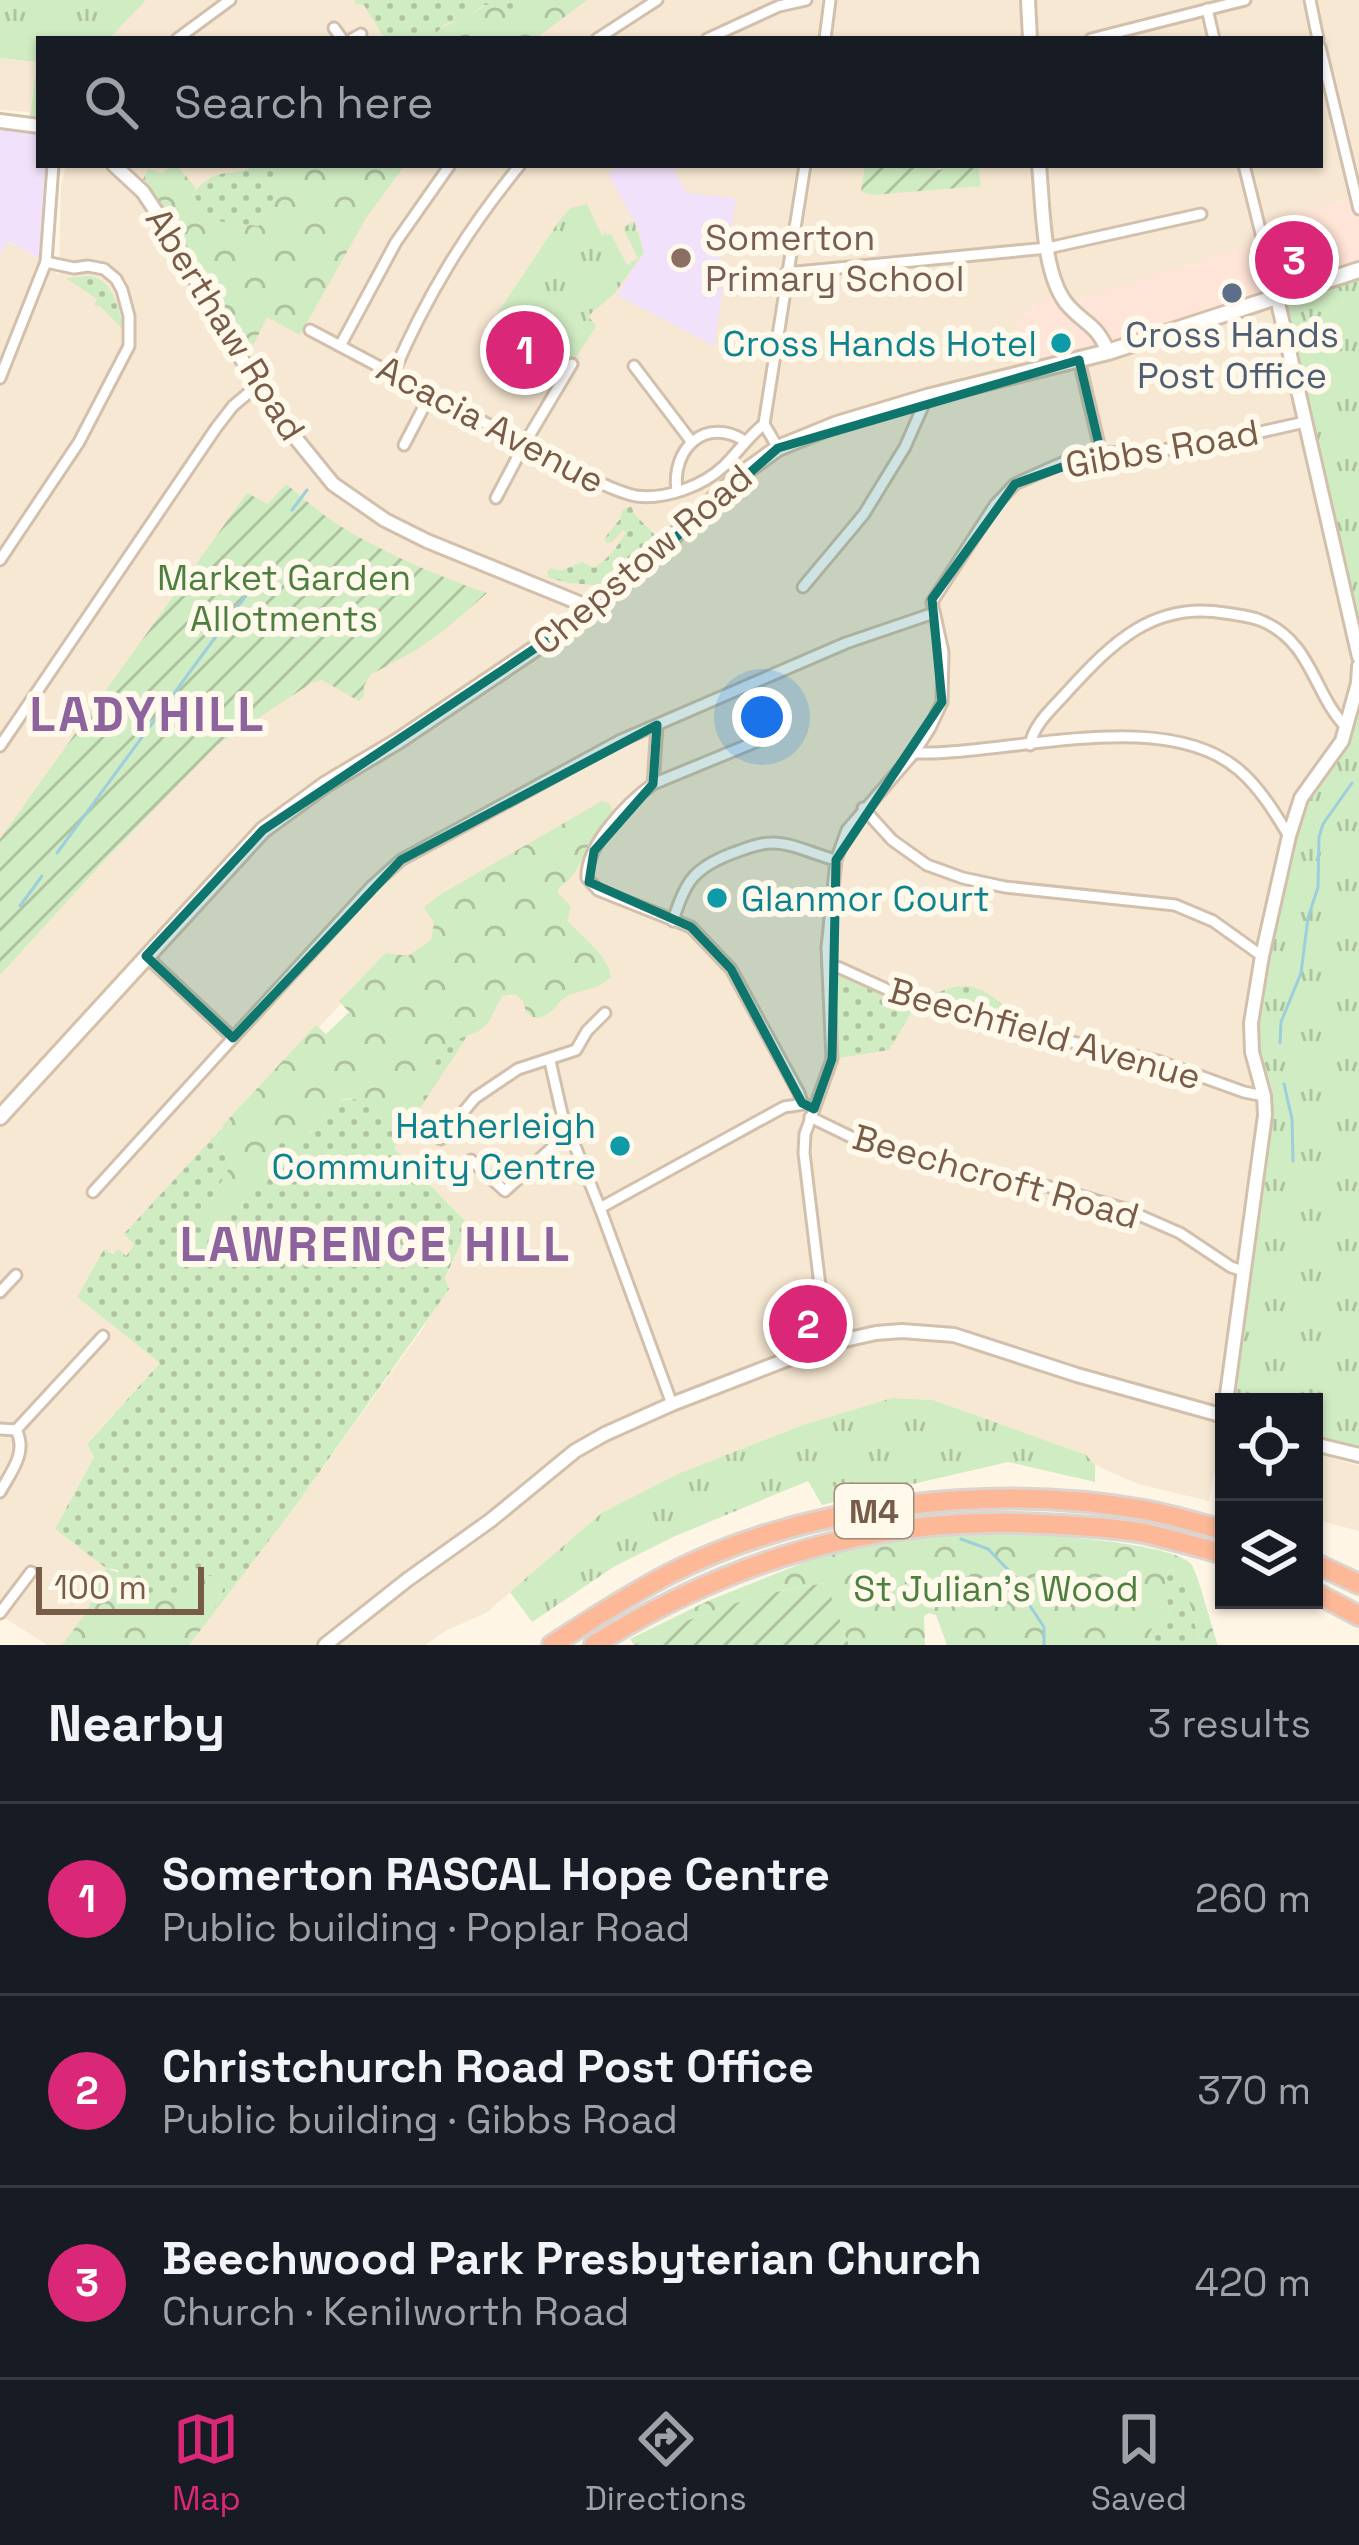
<!DOCTYPE html>
<html lang="en">
<head>
<meta charset="utf-8">
<style>
	:root { --surface:#171b24; --page:#242831; --text:#f1f3f6; --muted:#9ea1a6; --line:#363941; --accent:#db2777 }
	body { margin:0; font-family:"Space Grotesk",sans-serif; background:var(--page); color:var(--text) }
	.controls { position:absolute; right:36px; bottom:36px; display:grid; overflow:hidden; border-radius:0px; box-shadow:0 3px 9px #0004 }
	.controls button { width:108px; height:108px; display:grid; place-items:center; padding:0; border:0; border-bottom:3px solid var(--line); background:var(--surface); color:var(--text); font:60px sans-serif }
	.scale { position:absolute; left:36px; bottom:30px; width:168px; box-sizing:border-box; padding-left:12px; border:6px solid #785c48; border-top:0; font-size:33px; line-height:42px; white-space:nowrap; color:#785c48; -webkit-text-stroke:9px #fff9ec; paint-order:stroke }
	.you { position:absolute; left:762px; top:717px; width:42px; height:42px; margin:-30px; border:9px solid #fff; border-radius:50%; background:#1a73e8; box-shadow:0 0 0 18px #1a73e833 }
	.badge { display:grid; place-items:center; width:78px; height:78px; border-radius:50%; background:var(--accent); color:#fff; font-size:39px; font-weight:700 }
	.pin { position:absolute; translate:-50% -50%; border:6px solid #fff; box-shadow:0 3px 12px #0006 }
	.list { margin:0; padding:0; list-style:none }
	h2 { display:flex; justify-content:space-between; align-items:center; height:156px; margin:0; padding:0 48px; font-size:51px }
	h2 small { font-size:39px; font-weight:400; color:var(--muted) }
	.list li { display:grid; grid-template-columns:78px 1fr auto; gap:36px; align-items:center; box-sizing:border-box; height:192px; padding:0 48px; border-top:3px solid var(--line) }
	.list b { display:block; font-size:45px; white-space:nowrap }
	.list p { margin:0; font-size:39px; white-space:nowrap; color:var(--muted) }
	.list em { font-size:39px; font-style:normal; color:var(--muted) }
	.icon { flex:none; width:66px; height:66px; fill:none; stroke:currentColor; stroke-width:2; stroke-linecap:round; stroke-linejoin:round }
	.map { position:relative; flex:none; width:1359px; height:1645px; overflow:hidden }
	.search { position:absolute; background:var(--surface); box-shadow:0 3px 9px #0004; left:36px; right:36px; top:36px; height:132px; display:flex; align-items:center; gap:30px; box-sizing:border-box; padding:0 42px; border-radius:0px; color:var(--muted); font-size:45px }
	.sheet { height:732px; background:var(--surface) }
	nav { display:flex; justify-content:space-around; align-items:center; box-sizing:border-box; height:168px; border-top:3px solid var(--line); background:var(--surface); font-size:33px; color:var(--muted) }
	nav a { display:grid; justify-items:center; gap:6px }
	nav .on { color:var(--accent) }
	.map>svg:first-child { display:block }
	.residential { fill:#f6e8d2 }
	.commercial { fill:#ffe5d7 }
	.education { fill:#f2e1fa }
	.grass { fill:url(#grass-dots) }
	.forest { fill:url(#forest-crowns) }
	.park { fill:url(#park-tufts) }
	.garden { fill:url(#garden-furrows) }
	.lines { fill:none; stroke-linecap:round; stroke-linejoin:round }
	.stream { stroke:#9dcedb; stroke-width:3 }
	.minor-casing { stroke:#d2c0ac; stroke-width:15 }
	.tertiary-casing { stroke:#d2c0ac; stroke-width:18 }
	.secondary-casing { stroke:#d5c0aa; stroke-width:20 }
	.motorway-casing { stroke:#dcd5cf; stroke-width:24 }
	.minor { stroke:#fff; stroke-width:9 }
	.tertiary { stroke:#fff; stroke-width:12 }
	.secondary { stroke:#fff; stroke-width:14 }
	.motorway { stroke:#fcb897; stroke-width:18 }
	.marked { fill:#0f766e; fill-opacity:0.2; stroke:#0f766e; stroke-width:9; stroke-linejoin:round }
	.education-dot { fill:#8d6e63; stroke:#fff9ec; stroke-width:4.5 }
	.service-dot { fill:#5c6f8a; stroke:#fff9ec; stroke-width:4.5 }
	.culture-dot { fill:#0f9aa8; stroke:#fff9ec; stroke-width:4.5 }
	.labels { text-anchor:middle; stroke-width:12; stroke-linejoin:round; paint-order:stroke }
	.shield { fill:#fff9ec; stroke:#a08b79; stroke-width:3 }
	.shield-label { font-size:33px; font-weight:bold; fill:#785c48 }
	.education-label { font-size:36px; fill:#785e54; stroke:#fff9ec; text-anchor:start }
	.street-label { font-size:36px; fill:#785c48; stroke:#fff9ec }
	.service-label { font-size:36px; fill:#4e5e75; stroke:#fff9ec }
	.culture-label { font-size:36px; fill:#0d838f; stroke:#fff9ec; text-anchor:end }
	.park-label { font-size:36px; fill:#4d7f3f; stroke:#fff9ec }
	.district-label { font-size:48px; font-weight:bold; letter-spacing:3px; fill:#8c639c; stroke:#fff9ec }
</style>
</head>
<body>
<div class="map">
<svg width="1359" height="1645" viewBox="0 0 1359 1645">
	<defs>
		<pattern id="grass-dots" width="8" height="8" patternUnits="userSpaceOnUse" patternTransform="scale(3)"><rect width="8" height="8" fill="#d0ecc2"/><path d="M2 2h.1M6 6h.1" fill="none" stroke="#aec2a0" stroke-width="1.8" stroke-linecap="round"/></pattern>
		<pattern id="forest-crowns" width="20" height="18" patternUnits="userSpaceOnUse" patternTransform="scale(3)"><rect width="20" height="18" fill="#d0ecc2"/><path d="M2 6a3 3 0 1 1 6 0M12 15a3 3 0 1 1 6 0" fill="none" stroke="#aec2a0"/></pattern>
		<pattern id="park-tufts" width="24" height="20" patternUnits="userSpaceOnUse" patternTransform="scale(3)"><rect width="24" height="20" fill="#d0ecc2"/><path d="M3 7l-1-3M5 7V3M7 7l1-3M15 17l-1-3M17 17v-4M19 17l1-3" fill="none" stroke="#aec2a0"/></pattern>
		<pattern id="garden-furrows" width="10" height="10" patternUnits="userSpaceOnUse" patternTransform="scale(3)"><rect width="10" height="10" fill="#d0ecc2"/><path d="M-1 1l2-2M0 10L10 0M9 11l2-2" fill="none" stroke="#aec2a0"/></pattern>
	</defs>
	<rect width="100%" height="100%" fill="#fef5e4"/>
	<g class="residential">
		<path d="M 146,0 L 1359,0 L 1359,657 L 1264,1096 L 1224,1402 L 1224,1493 L 1218,1492 L 1222,1434 L 1209,1501 L 1138,1484 L 1095,1465 L 1086,1455 L 933,1400 L 892,1398 L 803,1425 L 680,1473 L 603,1512 L 486,1613 L 447,1630 L 425,1645 L 189,1645 L 296,1505 L 424,1327 L 469,1225 L 394,1148 L 387,955 L 125,1233 L 134,1244 L 125,1256 L 103,1250 L 77,1297 L 160,1363 L 87,1443 L 94,1456 L 55,1529 L 106,1568 L 86,1613 L 62,1645 L 47,1645 L 0,1615 L 0,257 L 6,241 L 46,262 L 59,276 L 61,186 L 66,165 L 1320,165 L 1320,39 L 109,39 Z"/>
		<path d="M 0,58 L 37,62 L 30,112 L 0,110 Z"/>
		<path d="M 1314,1453 L 1359,1466 L 1359,1531 L 1314,1519 Z"/>
	</g>
	<path class="commercial" d="M 1359,197 L 1359,270 L 1035,370 L 1028,338 L 1020,339 L 1017,320 L 1048,295 L 1066,303 L 1262,241 L 1258,222 Z"/>
	<g class="education">
		<path d="M 0,121 L 39,126 L 39,165 L 53,165 L 46,262 L 7,241 L 0,257 Z"/>
		<path d="M 621,165 L 672,165 L 687,193 L 736,198 L 728,250 L 719,249 L 724,282 L 714,346 L 617,295 L 644,252 L 639,230 L 608,174 Z"/>
	</g>
	<g class="grass">
		<path d="M 355,0 L 529,0 L 512,15 L 506,14 L 500,6 L 483,5 L 466,19 L 445,24 L 437,32 L 436,39 L 385,39 L 364,5 L 355,3 Z"/>
		<path d="M 257,165 L 288,165 C 271,185 284,203 260,226 C 224,222 212,231 193,194 C 217,163 231,180 257,165 Z"/>
		<path d="M 89,276 C 115,280 118,310 125,331 L 101,307 L 94,305 L 97,299 L 66,278 Z"/>
		<path d="M 631,506 L 635,515 L 656,536 L 607,579 L 604,586 L 569,583 L 549,578 L 547,573 L 551,568 L 560,571 L 582,562 L 594,568 C 608,559 618,547 626,532 L 623,530 L 612,542 L 607,543 L 604,539 L 620,519 L 623,510 Z"/>
		<path d="M 828,966 L 917,1003 C 929,998 942,989 955,987 C 983,981 1008,1007 1020,1029 L 917,1003 L 889,1050 L 832,1059 Z"/>
		<path d="M 468,1035 L 394,1148 L 469,1225 L 445,1278 L 449,1289 L 296,1505 L 213,1614 L 224,1586 L 218,1576 L 175,1596 L 130,1602 L 124,1597 L 118,1570 L 106,1568 L 55,1529 L 94,1457 L 87,1444 L 160,1363 L 77,1297 L 104,1249 L 113,1254 L 118,1249 L 126,1256 L 134,1244 L 124,1234 L 222,1128 L 216,1143 L 231,1164 L 203,1217 L 213,1225 L 241,1208 L 246,1189 C 274,1174 267,1161 278,1139 L 310,1133 L 330,1106 L 338,1100 L 361,1099 L 371,1103 L 419,1099 L 443,1045 Z"/>
		<path d="M 1172,1568 L 1184,1580 L 1200,1645 L 1154,1645 L 1150,1633 L 1153,1626 L 1170,1616 C 1168,1600 1159,1580 1172,1568 Z"/>
	</g>
	<g class="forest">
		<path d="M 529,0 L 587,0 L 535,39 L 436,39 L 437,32 C 446,24 451,24 462,20 C 475,15 481,5 494,2 L 512,15 Z"/>
		<path d="M 172,165 L 176,165 L 196,188 L 193,194 C 212,228 225,222 259,226 C 284,204 271,185 288,165 L 405,165 L 366,218 L 300,335 L 267,317 L 244,364 L 139,188 L 148,169 L 163,173 Z"/>
		<path d="M 602,801 L 609,803 L 613,811 C 608,826 598,834 589,846 C 578,863 577,877 558,888 L 558,893 L 571,907 L 567,920 C 582,938 606,952 611,977 C 594,993 583,987 566,997 C 558,1001 553,1013 544,1016 C 535,1020 533,1017 526,1012 L 523,1001 L 515,994 L 502,996 L 488,1023 L 479,1031 L 443,1045 C 433,1063 421,1111 399,1116 C 381,1120 364,1090 338,1101 C 323,1107 320,1128 306,1135 C 298,1138 286,1137 278,1139 C 274,1148 274,1159 269,1168 C 260,1190 247,1179 241,1208 L 213,1225 L 204,1225 L 203,1217 L 231,1164 L 216,1143 L 224,1124 L 316,1025 L 326,1034 L 349,1012 L 339,1001 L 386,953 L 408,956 L 431,940 L 434,923 L 424,907 L 443,893 Z"/>
		<path d="M 987,1532 C 1022,1533 1170,1541 1191,1564 C 1197,1570 1213,1632 1218,1645 L 1200,1645 L 1184,1580 L 1172,1568 C 1159,1580 1168,1600 1170,1616 L 1153,1626 L 1150,1633 L 1154,1645 L 947,1645 L 936,1615 L 929,1613 L 924,1616 L 925,1645 L 849,1645 L 825,1583 C 754,1593 698,1613 634,1645 L 630,1639 L 710,1600 L 818,1557 L 914,1537 Z"/>
		<path d="M 106,1568 L 122,1574 L 124,1596 L 130,1601 L 175,1596 L 207,1576 L 218,1576 L 224,1585 L 213,1614 L 189,1645 L 62,1645 L 86,1613 Z"/>
	</g>
	<g class="park">
		<path d="M 0,0 L 146,0 L 109,39 L 39,39 L 39,126 L 29,124 L 37,62 L 0,58 Z"/>
		<path d="M 587,204 L 602,236 L 605,234 L 604,228 L 607,235 L 611,234 L 627,265 L 638,258 L 623,228 L 634,221 L 644,252 L 615,293 L 588,316 L 596,326 L 572,364 L 539,348 L 493,320 L 559,221 L 571,208 Z"/>
		<path d="M 1359,270 L 1359,657 L 1277,298 Z"/>
		<path d="M 1359,666 L 1359,1455 L 1314,1444 L 1314,1402 L 1227,1402 L 1265,1115 L 1251,1023 L 1301,798 L 1335,753 Z"/>
		<path d="M 892,1398 L 933,1400 L 1086,1455 L 1095,1465 L 1095,1482 L 1008,1462 L 822,1505 L 808,1481 L 673,1537 L 615,1566 L 532,1622 L 510,1592 L 603,1512 L 680,1473 L 803,1425 Z"/>
	</g>
	<g class="garden">
		<path d="M 865,165 L 910,165 L 940,170 L 953,165 L 978,165 L 981,186 L 872,195 L 861,191 Z"/>
		<path d="M 286,484 C 301,496 315,509 331,520 C 372,548 439,577 487,593 L 447,628 L 416,650 L 370,675 L 364,686 L 364,696 L 359,701 L 322,680 L 313,682 L 217,745 L 102,863 L 0,975 L 0,839 L 247,493 L 268,504 Z"/>
		<path d="M 826,1583 L 849,1645 L 634,1645 C 698,1613 754,1593 826,1583 Z"/>
	</g>
	<g class="lines">
		<g class="stream">
			<path d="M 292,510 L 307,490"/>
			<path d="M 57,853 L 250,590"/>
			<path d="M 20,906 L 42,876"/>
			<path d="M 1280,1043 L 1281,1022 L 1301,973 L 1308,918 L 1318,887 L 1319,837 L 1323,824 L 1352,783"/>
			<path d="M 1284,1084 L 1292,1119 L 1293,1161"/>
			<path d="M 961,1539 L 988,1549 L 1018,1580 L 1024,1597 L 1044,1627 L 1044,1645"/>
		</g>
		<g class="minor-casing">
			<g id="minor">
				<path d="M 1310,0 L 1318,39"/>
				<path d="M 1207,9 L 1214,39"/>
				<path d="M 334,28 L 342,39"/>
				<path d="M 177,39 L 230,0"/>
				<path d="M 352,39 L 361,34"/>
				<path d="M 597,39 L 657,0"/>
				<path d="M 707,39 L 779,6 L 806,0"/>
				<path d="M 825,39 L 830,0"/>
				<path d="M 1091,39 L 1245,0"/>
				<path d="M 1320,47 L 1359,209"/>
				<path d="M 1244,165 L 1277,298"/>
				<path d="M 786,273 L 1048,248 L 1201,214"/>
				<path d="M 310,330 L 591,479 C 605,485 620,493 636,496 C 665,500 703,486 724,466 C 738,452 748,437 764,424"/>
				<path d="M 340,346 L 396,242 L 450,165"/>
				<path d="M 1079,360 L 1101,453"/>
				<path d="M 634,366 L 691,441"/>
				<path d="M 393,374 C 427,295 466,231 520,165"/>
				<path d="M 0,378 L 46,262 L 53,165"/>
				<path d="M 404,445 L 430,395"/>
				<path d="M 778,448 L 764,424 L 805,165"/>
				<path d="M 677,491 C 671,449 705,416 745,441"/>
				<path d="M 496,498 L 525,443 L 572,364"/>
				<path d="M 0,560 L 79,442 L 129,346 L 129,316 L 122,290 L 116,279 L 104,269 L 88,266 L 74,268 L 46,262"/>
				<path d="M 803,587 L 864,514 L 905,447 L 927,397"/>
				<path d="M 657,725 L 653,784 C 628,802 585,846 587,878 L 598,890 L 691,927 L 731,969 L 799,1093 L 802,1103"/>
				<path d="M 1030,745 C 1034,723 1053,708 1067,692 C 1112,643 1153,601 1225,613 C 1237,615 1251,616 1262,621 C 1313,643 1313,694 1347,728"/>
				<path d="M 0,746 L 216,428 L 233,406 L 258,385"/>
				<path d="M 914,753 C 1007,756 1163,705 1239,770 C 1260,788 1275,813 1289,836"/>
				<path d="M 653,784 L 760,740"/>
				<path d="M 863,808 L 892,840 L 927,865 L 963,878 L 1005,887 L 1175,905 L 1213,921 L 1262,956"/>
				<path d="M 673,921 C 685,881 694,868 733,853 C 745,849 758,843 771,843 C 791,842 815,855 836,860"/>
				<path d="M 146,956 L 233,1038 L 372,886 L 401,860 L 619,741 L 846,643 L 934,613"/>
				<path d="M 828,966 L 840,968 L 917,1003 L 972,1020 L 1158,1061 L 1244,1092 L 1264,1096"/>
				<path d="M 550,1061 L 562,1114 L 600,1208"/>
				<path d="M 810,1117 L 878,1150 L 915,1160 L 1050,1187 L 1125,1209 L 1180,1233 L 1231,1267 L 1243,1271"/>
				<path d="M 441,1139 L 475,1098 L 518,1069 L 576,1050 L 587,1031 L 605,1013"/>
				<path d="M 471,1160 L 505,1191 L 557,1143 L 573,1141"/>
				<path d="M 93,1192 L 233,1038"/>
				<path d="M 0,1292 L 16,1275"/>
				<path d="M 827,1344 L 804,1153 L 805,1134 L 832,1059 L 827,948 L 836,860 L 847,830 L 914,753 L 930,728 L 942,702 L 943,652 L 932,602 L 995,505 L 1015,484 L 1064,462 L 1101,453 L 1156,451 L 1221,441 L 1305,422"/>
				<path d="M 672,1404 L 600,1208 L 784,1107 L 804,1104"/>
				<path d="M 0,1429 L 16,1430 C 28,1452 11,1472 0,1492"/>
				<path d="M 16,1430 L 103,1336"/>
				<path d="M 0,1613 L 31,1572"/>
			</g>
		</g>
		<g class="tertiary-casing">
			<g id="tertiary">
				<path d="M 1028,0 L 1030,39"/>
				<path d="M 0,121 L 39,126"/>
				<path d="M 114,165 L 143,192 L 169,231 L 219,323 L 258,385 L 281,420 L 333,484 L 385,520 L 427,541 L 594,609"/>
				<path d="M 1039,165 C 1043,204 1042,272 1066,303 C 1084,325 1096,322 1108,352"/>
				<path d="M 1277,298 L 1359,657"/>
				<path d="M 1226,1402 L 1265,1115 L 1264,1096 L 1252,1052 L 1251,1023 L 1262,956 L 1289,836 L 1301,798 L 1342,741 L 1358,683 L 1359,666"/>
				<path d="M 1314,1444 L 1359,1455"/>
				<path d="M 325,1645 L 407,1580 L 491,1520 L 575,1451 L 605,1434 L 672,1404 L 827,1344 L 876,1333 L 902,1331 L 954,1335 L 1077,1375 L 1224,1416"/>
			</g>
		</g>
		<g class="secondary-casing">
			<path id="secondary" d="M 0,1117 L 263,830 L 326,784 L 398,741 L 594,609 L 739,476 L 778,448 L 837,424 L 927,397 L 1108,352 L 1359,270"/>
		</g>
		<g class="motorway-casing">
			<g id="motorway">
				<path d="M 1314,1563 L 1359,1584"/>
				<path d="M 1314,1592 L 1359,1616"/>
				<path d="M 552,1645 C 590,1620 629,1595 669,1574 C 807,1504 992,1483 1144,1510 C 1171,1515 1197,1523 1224,1530"/>
				<path d="M 594,1645 C 733,1558 880,1515 1044,1524 C 1077,1526 1112,1527 1144,1533 C 1171,1539 1198,1547 1224,1554"/>
			</g>
		</g>
		<use href="#minor" class="minor"/>
		<use href="#tertiary" class="tertiary"/>
		<use href="#secondary" class="secondary"/>
		<use href="#motorway" class="motorway"/>
	</g>
	<path class="marked" d="M 1079,360 L 1101,453 L 1015,484 L 932,599 L 942,702 L 836,860 L 832,1059 L 814,1109 L 802,1103 L 731,969 L 691,927 L 589,882 L 594,851 L 653,784 L 657,725 L 401,860 L 233,1038 L 146,956 L 263,830 L 594,609 L 778,448 Z"/>
	<circle class="education-dot" cx="681" cy="258" r="12"/>
	<circle class="service-dot" cx="1232" cy="293" r="12"/>
	<g class="culture-dot">
		<circle cx="1061" cy="343" r="12"/>
		<circle cx="717" cy="898" r="12"/>
		<circle cx="620" cy="1146" r="12"/>
	</g>
	<g class="labels">
		<rect class="shield" x="835" y="1484" width="78" height="54" rx="9"/>
		<g class="shield-label">
			<text x="874" y="1523">M4</text>
		</g>
		<g class="education-label">
			<text x="705" y="250">Somerton<tspan x="705" dy="41">Primary School</tspan></text>
		</g>
		<g class="street-label">
			<text transform="translate(226 324) rotate(58)" y="13">Aberthaw Road</text>
			<text transform="translate(491 424) rotate(28)" y="13">Acacia Avenue</text>
			<text transform="translate(1162 448) rotate(-10)" y="13">Gibbs Road</text>
			<text transform="translate(642 559) rotate(-40)" y="13">Chepstow Road</text>
			<text transform="translate(1045 1033) rotate(16)" y="13">Beechfield Avenue</text>
			<text transform="translate(996 1176) rotate(16)" y="13">Beechcroft Road</text>
		</g>
		<g class="service-label">
			<text x="1232" y="347">Cross Hands<tspan x="1232" dy="41">Post Office</tspan></text>
		</g>
		<g class="culture-label">
			<text x="1037" y="356">Cross Hands Hotel</text>
			<text x="741" y="911" text-anchor="start">Glanmor Court</text>
			<text x="596" y="1138">Hatherleigh<tspan x="596" dy="41">Community Centre</tspan></text>
		</g>
		<g class="park-label">
			<text x="284" y="590">Market Garden<tspan x="284" dy="41">Allotments</tspan></text>
			<text x="996" y="1601">St Julian's Wood</text>
		</g>
		<g class="district-label">
			<text x="148" y="731">LADYHILL</text>
			<text x="376" y="1261">LAWRENCE HILL</text>
		</g>
	</g>
</svg>
<div class="controls">
<button><svg class="icon" aria-label="locate" viewBox="0 0 24 24"><circle cx="12" cy="12" r="6"/><path d="M12 2v4M12 18v4M2 12h4M18 12h4"/></svg></button>
<button><svg class="icon" aria-label="layers" viewBox="0 0 24 24"><path d="M12 4l9 5-9 5-9-5zM3 14l9 5 9-5"/></svg></button>
</div>
<div class="scale">100 m</div>
<div class="you"></div>
<div class="pin badge" style="left:525px;top:350px">1</div>
<div class="pin badge" style="left:808px;top:1324px">2</div>
<div class="pin badge" style="left:1294px;top:260px">3</div>
<div class="search"><svg class="icon" aria-label="search" viewBox="0 0 24 24"><circle cx="10" cy="10" r="6"/><path d="M15 15l6 6"/></svg>Search here</div>
</div>
<section class="sheet">
<h2>Nearby<small>3 results</small></h2>
<ul class="list">
<li><span class="badge">1</span><div><b>Somerton RASCAL Hope Centre</b><p>Public building · Poplar Road</p></div><em>260 m</em></li>
<li><span class="badge">2</span><div><b>Christchurch Road Post Office</b><p>Public building · Gibbs Road</p></div><em>370 m</em></li>
<li><span class="badge">3</span><div><b>Beechwood Park Presbyterian Church</b><p>Church · Kenilworth Road</p></div><em>420 m</em></li>
</ul>
</section>
<nav>
<a class="on"><svg class="icon" aria-label="map" viewBox="0 0 24 24"><path d="M3 6l6-2 6 2 6-2v14l-6 2-6-2-6 2zM9 4v14M15 6v14"/></svg>Map</a>
<a><svg class="icon" aria-label="directions" viewBox="0 0 24 24"><path d="M12 3l9 9-9 9-9-9zM9 14v-3h6M13 9l2 2-2 2"/></svg>Directions</a>
<a><svg class="icon" aria-label="saved" viewBox="0 0 24 24"><path d="M7 4h10v16l-5-4-5 4z"/></svg>Saved</a>
</nav>
</body>
</html>
